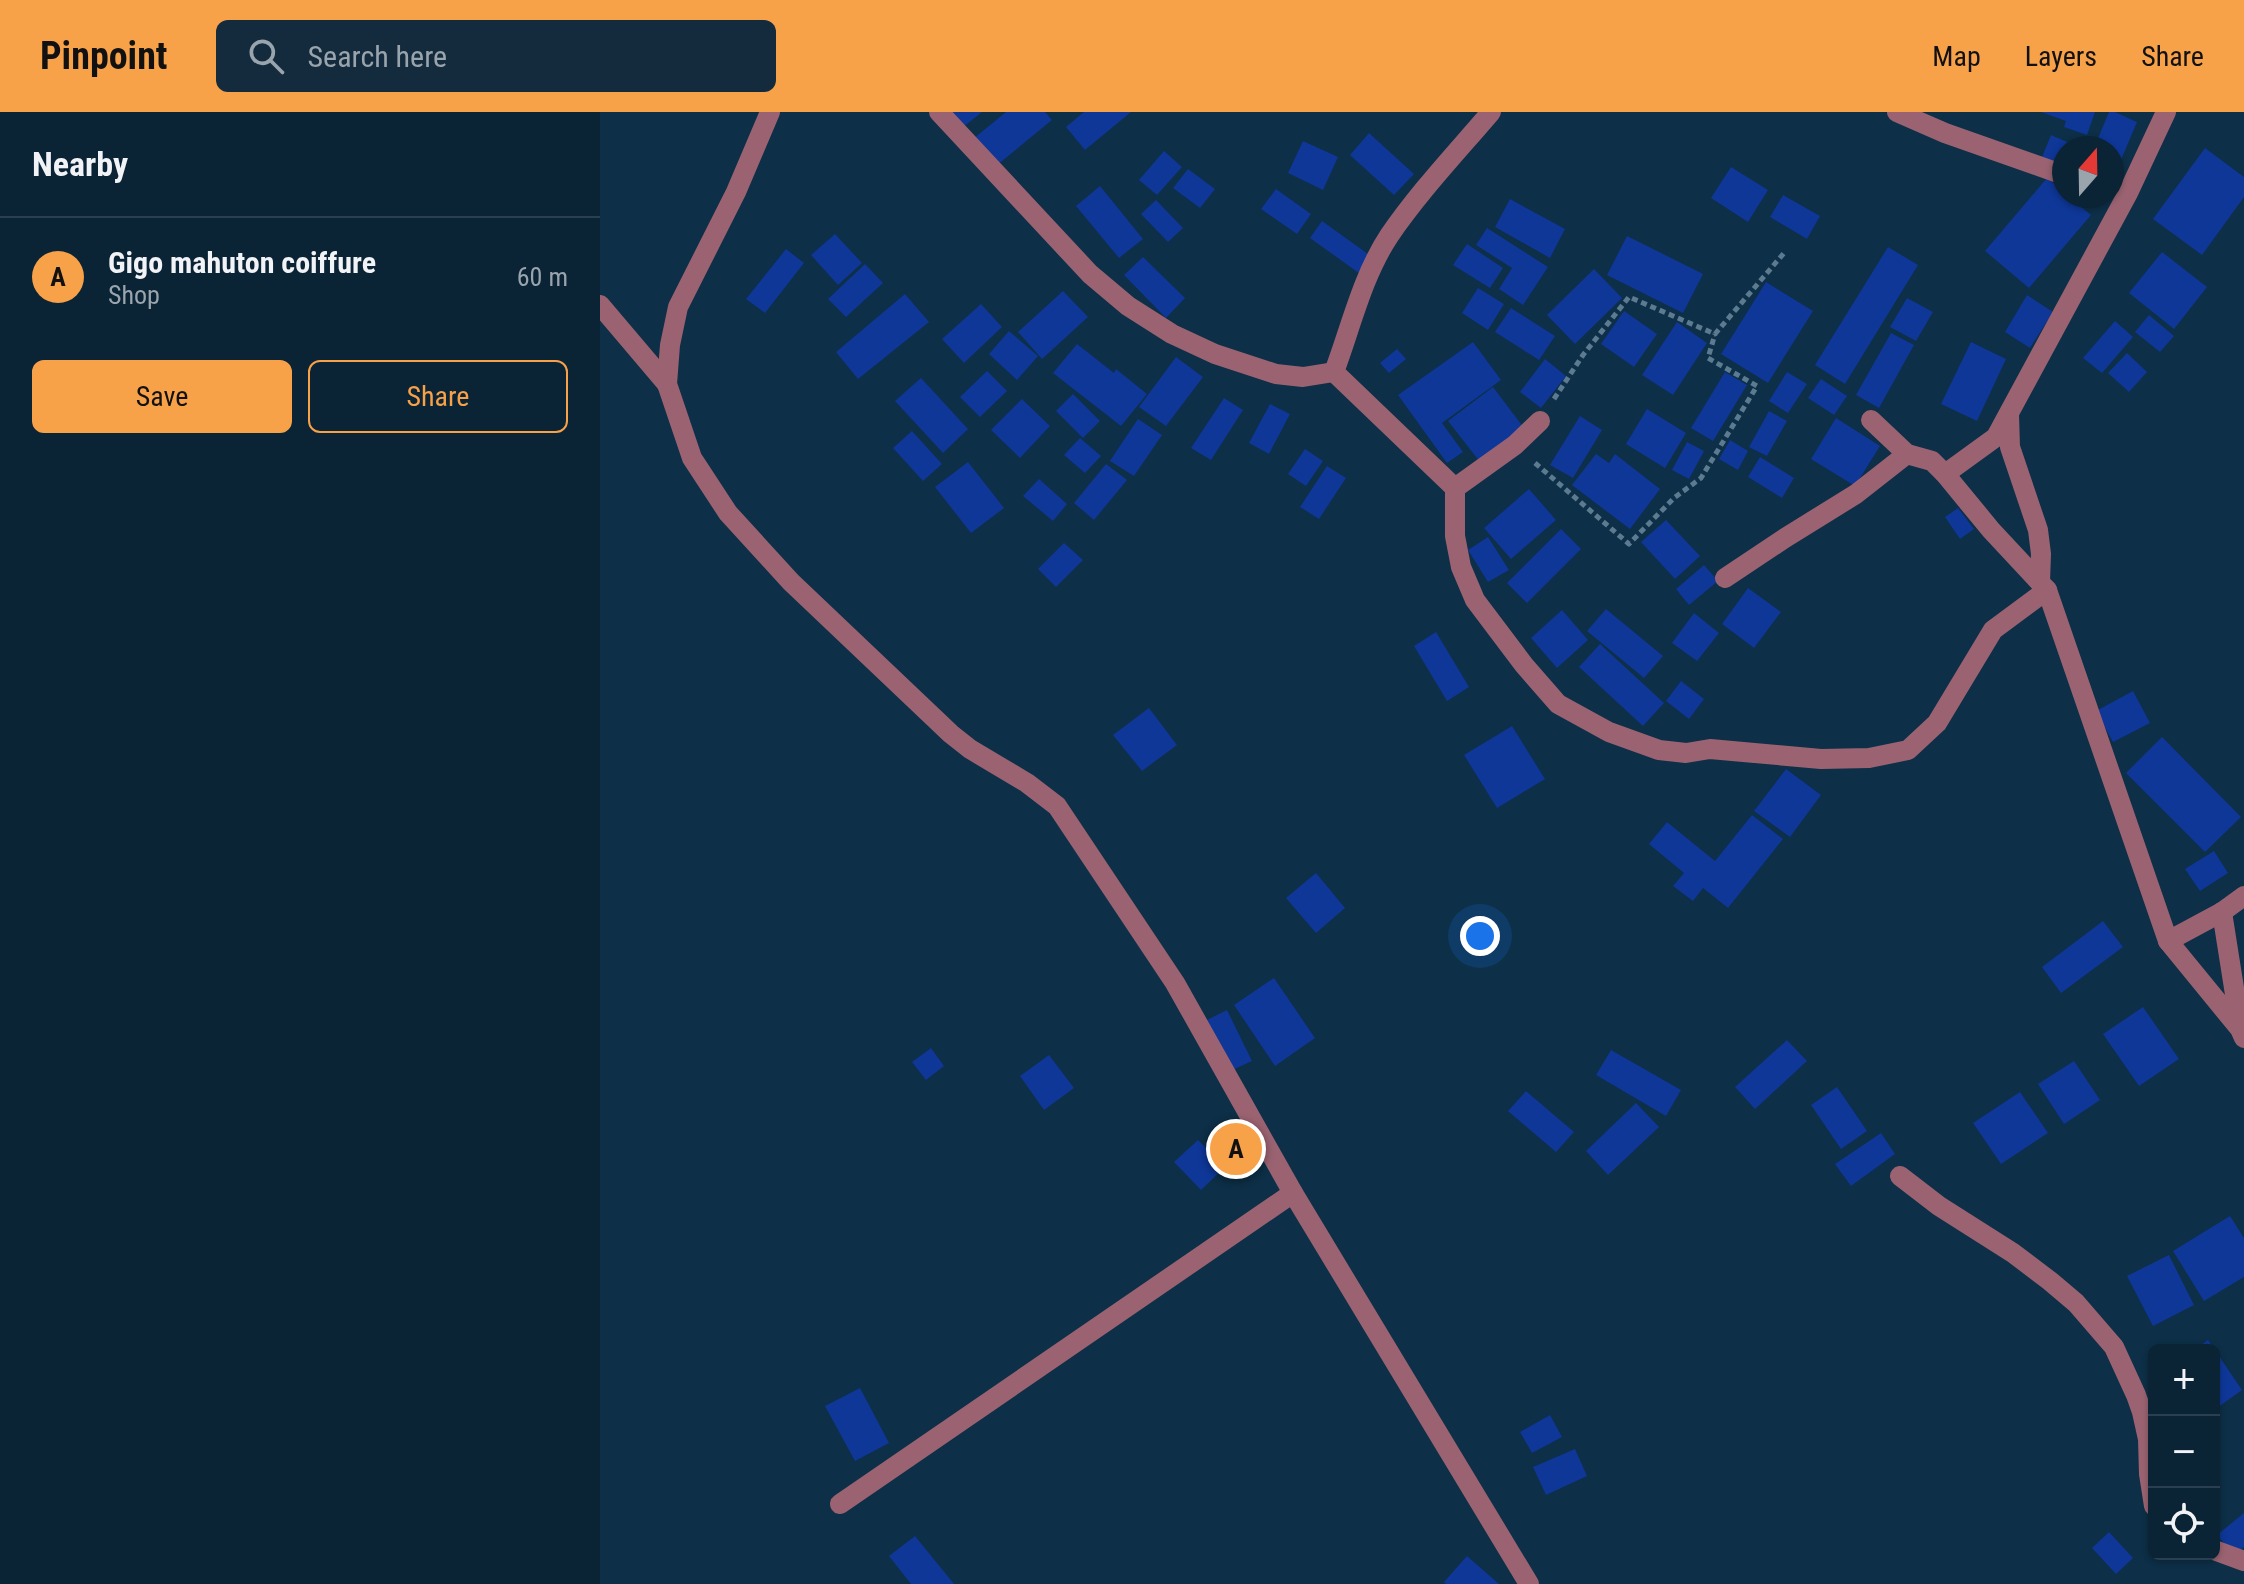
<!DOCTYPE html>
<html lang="en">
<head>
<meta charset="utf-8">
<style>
	:root { --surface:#0a2335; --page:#132b3d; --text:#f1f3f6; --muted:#99a4ad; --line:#2a4050; --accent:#f7a149 }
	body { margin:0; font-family:"Roboto Condensed",sans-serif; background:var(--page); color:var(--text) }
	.controls { position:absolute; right:24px; bottom:24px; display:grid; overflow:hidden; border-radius:12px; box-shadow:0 2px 6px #0004 }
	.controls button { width:72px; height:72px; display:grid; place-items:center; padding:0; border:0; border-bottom:2px solid var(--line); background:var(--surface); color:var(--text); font:40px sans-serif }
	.compass { position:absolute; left:1452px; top:24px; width:72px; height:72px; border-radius:50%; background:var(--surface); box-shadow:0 2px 6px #0004; rotate:20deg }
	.you { position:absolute; left:880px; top:824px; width:28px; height:28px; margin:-20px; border:6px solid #fff; border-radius:50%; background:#1a73e8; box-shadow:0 0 0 12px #1a73e833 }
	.badge { display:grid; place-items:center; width:52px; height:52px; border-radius:50%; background:var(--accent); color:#111; font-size:26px; font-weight:700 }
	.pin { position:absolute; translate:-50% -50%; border:4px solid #fff; box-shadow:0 2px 8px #0006 }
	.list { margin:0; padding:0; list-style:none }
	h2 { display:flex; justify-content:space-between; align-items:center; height:104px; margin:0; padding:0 32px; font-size:34px }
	h2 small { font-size:26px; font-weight:400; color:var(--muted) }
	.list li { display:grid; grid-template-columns:52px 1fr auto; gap:24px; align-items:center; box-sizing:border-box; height:120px; padding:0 32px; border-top:2px solid var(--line) }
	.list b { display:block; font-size:30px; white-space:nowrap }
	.list p { margin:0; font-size:26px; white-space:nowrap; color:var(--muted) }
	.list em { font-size:26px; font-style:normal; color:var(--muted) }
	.actions { display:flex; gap:16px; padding:24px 32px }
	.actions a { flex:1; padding:18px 0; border:2px solid var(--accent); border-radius:12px; text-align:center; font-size:28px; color:var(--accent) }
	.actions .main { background:var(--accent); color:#111 }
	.icon { flex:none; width:44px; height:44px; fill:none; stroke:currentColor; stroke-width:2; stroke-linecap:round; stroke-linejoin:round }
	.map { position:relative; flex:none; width:1644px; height:1472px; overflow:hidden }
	header { display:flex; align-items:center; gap:48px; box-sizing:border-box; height:112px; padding:0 40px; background:var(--accent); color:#111 }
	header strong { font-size:38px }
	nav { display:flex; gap:44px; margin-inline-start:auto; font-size:28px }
	.search { width:560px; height:72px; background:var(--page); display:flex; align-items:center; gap:20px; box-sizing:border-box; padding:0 28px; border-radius:12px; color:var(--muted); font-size:30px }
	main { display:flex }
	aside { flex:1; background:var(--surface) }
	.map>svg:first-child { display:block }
	.building { fill:#0e3798 }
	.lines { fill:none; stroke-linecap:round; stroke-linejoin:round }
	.path { stroke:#5c7b91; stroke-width:5; stroke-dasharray:6 4; stroke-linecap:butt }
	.minor { stroke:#9b6371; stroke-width:20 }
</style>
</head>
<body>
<header>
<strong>Pinpoint</strong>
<div class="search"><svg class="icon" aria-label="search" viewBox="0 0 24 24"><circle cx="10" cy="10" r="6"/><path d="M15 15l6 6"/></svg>Search here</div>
<nav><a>Map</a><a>Layers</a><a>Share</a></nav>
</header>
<main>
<aside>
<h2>Nearby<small></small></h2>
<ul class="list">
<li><span class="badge">A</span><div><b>Gigo mahuton coiffure</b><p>Shop</p></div><em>60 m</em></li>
</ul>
<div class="actions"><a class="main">Save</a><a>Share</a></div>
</aside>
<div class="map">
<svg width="1644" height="1472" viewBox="0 0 1644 1472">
	<rect width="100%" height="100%" fill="#0d2f47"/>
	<g class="building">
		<path d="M 348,0 L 382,0 L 362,16 Z"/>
		<path d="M 406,0 L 445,0 L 452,8 L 396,54 L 373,27 Z"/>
		<path d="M 484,0 L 531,0 L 485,38 L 466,15 Z"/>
		<path d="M 1441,0 L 1495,0 L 1487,23 L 1464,15 L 1466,9 Z"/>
		<path d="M 1509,0 L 1515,0 L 1537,10 L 1518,55 L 1512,53 L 1512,36 L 1494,36 Z"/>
		<path d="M 769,21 L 814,62 L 794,83 L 750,43 Z"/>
		<path d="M 1451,23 L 1472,32 L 1470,36 L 1464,36 L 1463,53 L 1442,45 Z"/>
		<path d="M 703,29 L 738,45 L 723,78 L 688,61 Z"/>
		<path d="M 1605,36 L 1644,65 L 1644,85 L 1602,143 L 1553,107 Z"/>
		<path d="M 564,39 L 582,55 L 557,83 L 539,68 Z"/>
		<path d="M 1131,55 L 1168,78 L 1148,110 L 1111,86 Z"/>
		<path d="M 588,57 L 615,77 L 600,96 L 573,76 Z"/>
		<path d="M 1447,66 L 1464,80 L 1464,84 L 1468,84 L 1491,103 L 1429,176 L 1385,139 Z"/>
		<path d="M 500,74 L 543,127 L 519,146 L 476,94 Z"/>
		<path d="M 676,77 L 711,102 L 697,122 L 661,97 Z"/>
		<path d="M 1183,83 L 1220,104 L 1207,127 L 1170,105 Z"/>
		<path d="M 910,87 L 965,117 L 950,146 L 895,115 Z"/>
		<path d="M 556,88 L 583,116 L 568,130 L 541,102 Z"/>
		<path d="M 722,109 L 775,147 L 763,164 L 710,126 Z"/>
		<path d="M 887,116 L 948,155 L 923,193 L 899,177 L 912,156 L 876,133 Z"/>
		<path d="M 235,122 L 262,151 L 238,173 L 211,143 Z"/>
		<path d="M 1027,124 L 1103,162 L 1083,201 L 1007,163 Z"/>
		<path d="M 867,132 L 903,156 L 890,176 L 853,153 Z"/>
		<path d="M 1288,135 L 1318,153 L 1245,272 L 1215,253 Z"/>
		<path d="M 186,137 L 204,151 L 165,201 L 146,187 Z"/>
		<path d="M 1562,140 L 1607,175 L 1574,217 L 1529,181 Z"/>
		<path d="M 543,145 L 585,186 L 566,206 L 524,163 Z"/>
		<path d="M 265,152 L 283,171 L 246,205 L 228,187 Z"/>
		<path d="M 994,157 L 1022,186 L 975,232 L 947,203 Z"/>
		<path d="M 1166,170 L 1213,199 L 1168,271 L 1121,242 Z"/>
		<path d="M 878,176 L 904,192 L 888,218 L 862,201 Z"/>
		<path d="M 463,179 L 488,205 L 442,247 L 418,220 Z"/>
		<path d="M 305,182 L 329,210 L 258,267 L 236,240 Z"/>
		<path d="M 1427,183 L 1453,200 L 1430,236 L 1405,220 Z"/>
		<path d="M 1307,186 L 1333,200 L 1316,229 L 1290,215 Z"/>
		<path d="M 381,192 L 402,215 L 364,251 L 342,227 Z"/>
		<path d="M 911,196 L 955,224 L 939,248 L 895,220 Z"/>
		<path d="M 1024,199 L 1057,222 L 1034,255 L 1001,232 Z"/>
		<path d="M 1549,203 L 1574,224 L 1560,240 L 1535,220 Z"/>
		<path d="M 1515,209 L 1533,225 L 1502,261 L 1483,246 Z"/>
		<path d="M 1077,210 L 1107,231 L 1073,283 L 1042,263 Z"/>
		<path d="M 409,219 L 438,244 L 417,268 L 389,242 Z"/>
		<path d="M 1291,221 L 1314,233 L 1279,296 L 1256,283 Z"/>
		<path d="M 873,230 L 901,268 L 842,311 L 863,340 L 847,351 L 798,283 Z"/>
		<path d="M 1371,230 L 1406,247 L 1377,309 L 1341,292 Z"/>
		<path d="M 477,232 L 514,261 L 516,257 L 547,282 L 521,314 L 453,261 Z"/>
		<path d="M 797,237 L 806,247 L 789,261 L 780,251 Z"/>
		<path d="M 1527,241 L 1547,260 L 1529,280 L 1508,261 Z"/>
		<path d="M 576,245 L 603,265 L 566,314 L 539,295 Z"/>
		<path d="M 945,247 L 966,264 L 941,296 L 920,280 Z"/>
		<path d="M 387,259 L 407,279 L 380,305 L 360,285 Z"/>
		<path d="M 1125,260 L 1147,273 L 1113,329 L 1091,316 Z"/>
		<path d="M 1187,260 L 1207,272 L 1188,301 L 1169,289 Z"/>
		<path d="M 321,266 L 368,317 L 343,341 L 295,289 Z"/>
		<path d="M 1221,267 L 1247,284 L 1234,303 L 1208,286 Z"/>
		<path d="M 893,275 L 924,316 L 880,350 L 848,309 Z"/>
		<path d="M 473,282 L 500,309 L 483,326 L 456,299 Z"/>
		<path d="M 624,286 L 643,298 L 611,348 L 591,336 Z"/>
		<path d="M 422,287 L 450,314 L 420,346 L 391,318 Z"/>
		<path d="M 670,292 L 690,302 L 669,342 L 649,331 Z"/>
		<path d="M 1047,297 L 1086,321 L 1065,356 L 1026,332 Z"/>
		<path d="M 1169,299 L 1187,309 L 1167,344 L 1149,335 Z"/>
		<path d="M 980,304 L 1002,318 L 973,366 L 950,353 Z"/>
		<path d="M 1236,306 L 1280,334 L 1255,374 L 1211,347 Z"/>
		<path d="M 538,307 L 562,323 L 534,364 L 510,349 Z"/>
		<path d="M 312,319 L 342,352 L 323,369 L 293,336 Z"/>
		<path d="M 480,326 L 501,344 L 485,361 L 464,343 Z"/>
		<path d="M 1130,328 L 1148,339 L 1138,358 L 1119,347 Z"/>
		<path d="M 1087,330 L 1104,339 L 1089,367 L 1072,358 Z"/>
		<path d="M 705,337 L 723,349 L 706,374 L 688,362 Z"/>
		<path d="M 996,342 L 1009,351 L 1015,342 L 1060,377 L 1030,417 L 972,373 Z"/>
		<path d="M 1160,345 L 1194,366 L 1182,386 L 1148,365 Z"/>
		<path d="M 368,350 L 404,396 L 371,421 L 335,375 Z"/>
		<path d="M 506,352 L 527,368 L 494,408 L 474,391 Z"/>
		<path d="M 727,354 L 746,366 L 719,407 L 700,395 Z"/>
		<path d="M 439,367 L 467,392 L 453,409 L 423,384 Z"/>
		<path d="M 929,377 L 956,408 L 911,447 L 884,416 Z"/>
		<path d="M 1358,396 L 1374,417 L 1360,427 L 1345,405 Z"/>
		<path d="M 1066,408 L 1100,444 L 1075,467 L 1041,430 Z"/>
		<path d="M 961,417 L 981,437 L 927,491 L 907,471 Z"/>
		<path d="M 888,425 L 909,458 L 888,470 L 868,438 Z"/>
		<path d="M 464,431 L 483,448 L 456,475 L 438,457 Z"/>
		<path d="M 1104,453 L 1118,469 L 1089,493 L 1076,477 Z"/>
		<path d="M 1148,476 L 1181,500 L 1154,536 L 1122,512 Z"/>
		<path d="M 1006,497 L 1063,544 L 1044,566 L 987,519 Z"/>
		<path d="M 962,498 L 988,528 L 957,556 L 931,526 Z"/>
		<path d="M 1094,501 L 1119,521 L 1097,549 L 1072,531 Z"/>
		<path d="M 836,520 L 869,575 L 847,589 L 814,534 Z"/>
		<path d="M 1000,532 L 1064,591 L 1043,614 L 979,555 Z"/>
		<path d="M 1081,569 L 1104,587 L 1089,607 L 1066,589 Z"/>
		<path d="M 1533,579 L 1550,611 L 1513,630 L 1496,599 Z"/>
		<path d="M 549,596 L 577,633 L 542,659 L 513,623 Z"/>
		<path d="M 912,614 L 945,667 L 897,696 L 864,643 Z"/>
		<path d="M 1562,625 L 1641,705 L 1605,740 L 1526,661 Z"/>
		<path d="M 1186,657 L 1221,683 L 1190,725 L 1154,699 Z"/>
		<path d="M 1152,703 L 1183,727 L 1128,796 L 1103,776 L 1093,789 L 1073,774 L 1084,761 L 1049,732 L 1067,710 L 1115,749 Z"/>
		<path d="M 1614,739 L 1628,761 L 1600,779 L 1585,757 Z"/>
		<path d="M 716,761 L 745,796 L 716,821 L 686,786 Z"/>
		<path d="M 1503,809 L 1523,835 L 1461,881 L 1442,855 Z"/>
		<path d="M 674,866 L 715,926 L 675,954 L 634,893 Z"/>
		<path d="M 1543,895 L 1579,947 L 1539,974 L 1503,922 Z"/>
		<path d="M 627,898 L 652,949 L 628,960 L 603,910 Z"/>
		<path d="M 1187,928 L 1207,949 L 1155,997 L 1135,975 Z"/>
		<path d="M 331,936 L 344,954 L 326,968 L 312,950 Z"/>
		<path d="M 1011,938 L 1081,978 L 1066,1004 L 996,963 Z"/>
		<path d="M 449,943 L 474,976 L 444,998 L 420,964 Z"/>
		<path d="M 1474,949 L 1500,988 L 1464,1012 L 1438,972 Z"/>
		<path d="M 1237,975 L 1267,1019 L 1241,1037 L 1211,993 Z"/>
		<path d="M 926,979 L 974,1020 L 956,1040 L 908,999 Z"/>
		<path d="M 1420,980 L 1448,1021 L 1401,1052 L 1373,1011 Z"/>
		<path d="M 1036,991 L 1059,1015 L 1008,1063 L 986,1039 Z"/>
		<path d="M 1281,1021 L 1295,1042 L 1251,1074 L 1235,1052 Z"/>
		<path d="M 598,1028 L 625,1055 L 601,1078 L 574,1050 Z"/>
		<path d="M 1630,1104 L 1644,1126 L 1644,1165 L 1604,1189 L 1573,1139 Z"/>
		<path d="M 1569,1143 L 1594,1193 L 1553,1214 L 1527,1164 Z"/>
		<path d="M 1608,1228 L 1642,1278 L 1614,1298 L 1614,1238 L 1594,1238 Z"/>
		<path d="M 260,1276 L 289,1331 L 255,1349 L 225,1294 Z"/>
		<path d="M 950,1303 L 962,1325 L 932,1341 L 920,1320 Z"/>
		<path d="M 975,1337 L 987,1364 L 946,1383 L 933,1355 Z"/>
		<path d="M 1644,1401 L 1644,1435 L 1634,1443 L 1617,1423 Z"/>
		<path d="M 1509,1420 L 1533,1446 L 1516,1462 L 1492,1436 Z"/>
		<path d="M 315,1424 L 354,1472 L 311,1472 L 289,1444 Z"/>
		<path d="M 867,1444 L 899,1472 L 846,1472 L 844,1470 Z"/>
	</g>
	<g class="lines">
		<g class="path">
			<path d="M 954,287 L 983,243 L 1029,185 L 1115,222 L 1184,141"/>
			<path d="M 935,351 L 1029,432 L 1074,386 L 1101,366 L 1157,274 L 1108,246 L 1115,222"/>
		</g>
		<g class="minor">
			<path d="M 170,0 L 136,80 L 78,195 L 70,233 L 67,272 L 92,346 L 128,401 L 191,470 L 351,622 L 370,637 L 427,671 L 457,694 L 575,871 L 693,1081 L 929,1472"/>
			<path d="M 339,0 L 490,162 L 528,194 L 572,222 L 615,242 L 676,262 L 703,265 L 734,260"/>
			<path d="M 891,0 C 857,40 819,80 789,124 C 762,165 751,215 734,260 L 855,376 L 855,424 L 861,455 L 875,488 L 924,553 L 958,592 L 1009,620 L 1059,638 L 1086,641 L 1110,637 L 1221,647 L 1269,646 L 1308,638 L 1337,611 L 1393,518 L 1447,478"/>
			<path d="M 1297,0 L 1345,21 L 1464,63"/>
			<path d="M 0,193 L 67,272"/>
			<path d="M 1409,302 L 1410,335 L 1438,418 L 1441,442 L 1440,470"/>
			<path d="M 1271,308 L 1307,342 L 1332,349 L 1345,362 L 1391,418 L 1447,478 L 1568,829 L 1640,917 L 1644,926"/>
			<path d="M 1345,362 L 1396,325 L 1528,81 L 1566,0"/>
			<path d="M 855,376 L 915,333 L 940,309"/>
			<path d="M 1125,466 L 1185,426 L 1256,382 L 1307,342"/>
			<path d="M 1622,800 L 1640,914"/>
			<path d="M 1568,829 L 1622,800 L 1644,784"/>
			<path d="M 1300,1064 L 1339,1094 L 1413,1141 L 1450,1169 L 1476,1191 L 1514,1235 L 1536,1283 L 1542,1300 L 1548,1327 L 1549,1362 L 1554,1394"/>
			<path d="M 240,1392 L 693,1081"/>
			<path d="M 1614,1438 L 1644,1449"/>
		</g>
	</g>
</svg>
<div class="controls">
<button>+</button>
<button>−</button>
<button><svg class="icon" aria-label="locate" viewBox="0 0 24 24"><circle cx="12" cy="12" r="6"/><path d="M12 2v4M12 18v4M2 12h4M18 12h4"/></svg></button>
</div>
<svg class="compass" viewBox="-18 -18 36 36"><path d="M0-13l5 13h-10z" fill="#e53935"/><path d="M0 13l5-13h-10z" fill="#99a4ad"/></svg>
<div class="you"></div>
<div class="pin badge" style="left:636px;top:1037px">A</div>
</div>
</main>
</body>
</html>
